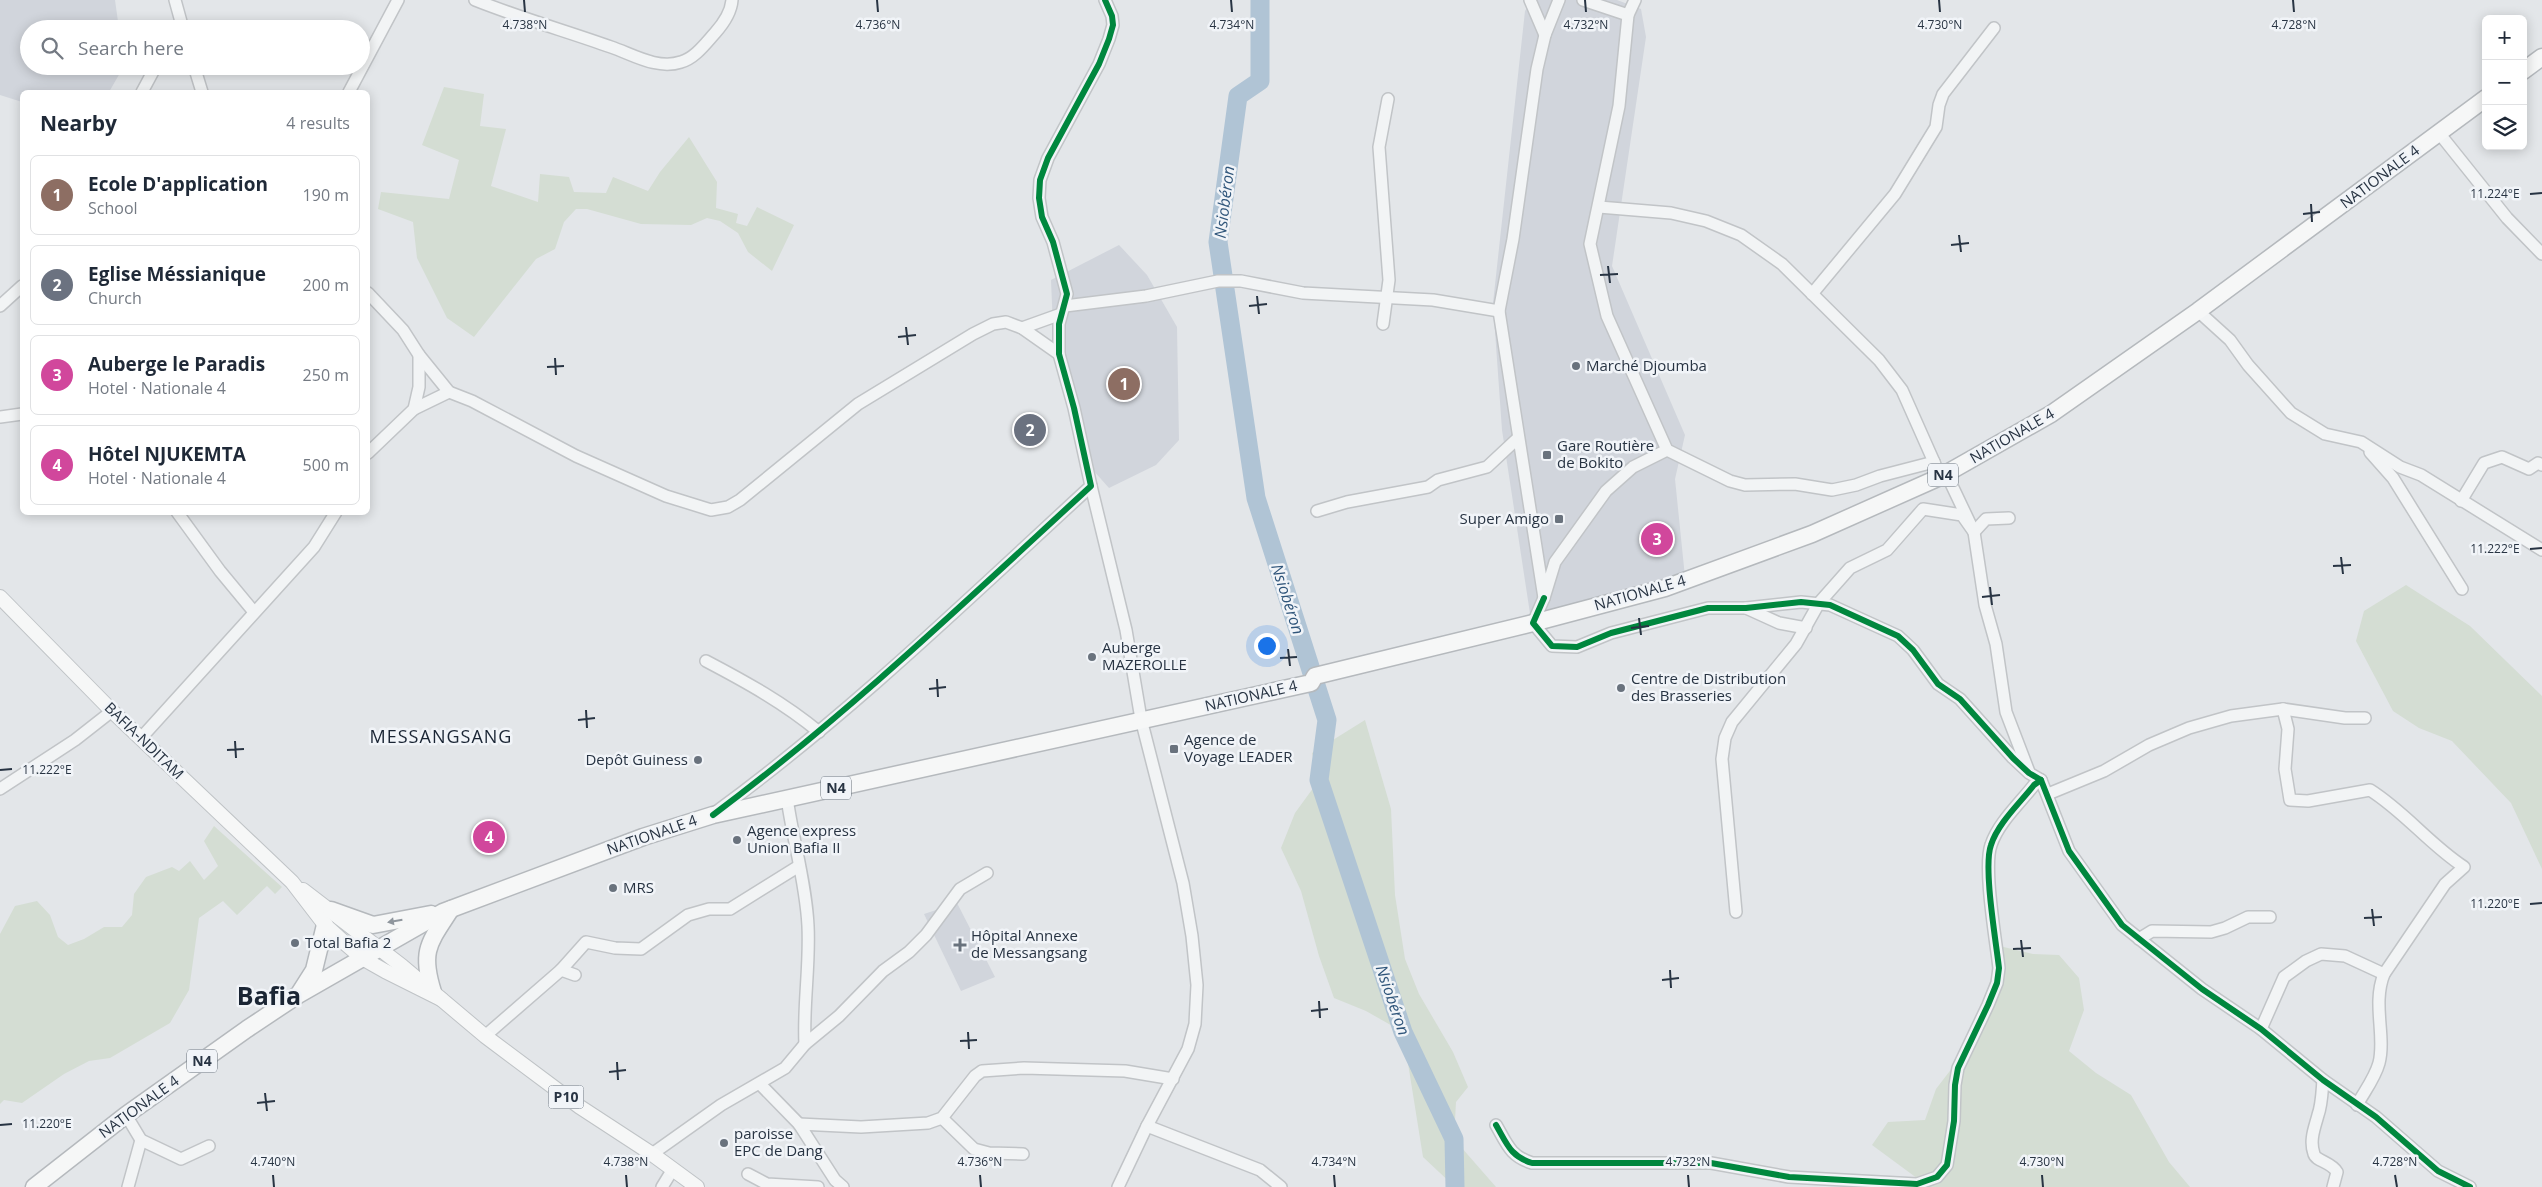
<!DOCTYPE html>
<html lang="en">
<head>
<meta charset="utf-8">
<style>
	:root { --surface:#fff; --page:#f2f2f3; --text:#1f2937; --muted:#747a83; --line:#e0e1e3; --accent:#ea580c }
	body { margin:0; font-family:"Open Sans",sans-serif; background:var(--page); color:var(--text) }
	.controls { position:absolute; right:15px; top:15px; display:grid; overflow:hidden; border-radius:8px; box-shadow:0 2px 12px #0003 }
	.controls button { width:45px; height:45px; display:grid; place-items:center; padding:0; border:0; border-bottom:1px solid var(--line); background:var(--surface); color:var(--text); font:25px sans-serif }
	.you { position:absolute; left:1266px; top:645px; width:18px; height:18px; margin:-12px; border:4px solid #fff; border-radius:50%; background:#1a73e8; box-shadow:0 0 0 8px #1a73e833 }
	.badge { display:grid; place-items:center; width:32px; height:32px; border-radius:50%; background:var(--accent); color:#fff; font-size:16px; font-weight:700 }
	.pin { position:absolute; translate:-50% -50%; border:2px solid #fff; box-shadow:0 1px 5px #0006 }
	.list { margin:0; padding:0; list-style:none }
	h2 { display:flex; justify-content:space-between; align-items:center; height:65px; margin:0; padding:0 20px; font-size:21px }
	h2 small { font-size:16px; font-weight:400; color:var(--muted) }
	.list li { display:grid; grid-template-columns:32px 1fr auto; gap:15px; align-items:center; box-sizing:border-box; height:80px; margin:0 10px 10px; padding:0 10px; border:1px solid var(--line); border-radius:8px }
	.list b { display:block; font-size:19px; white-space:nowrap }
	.list p { margin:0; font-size:16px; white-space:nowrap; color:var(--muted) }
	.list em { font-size:16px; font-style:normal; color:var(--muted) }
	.icon { flex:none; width:28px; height:28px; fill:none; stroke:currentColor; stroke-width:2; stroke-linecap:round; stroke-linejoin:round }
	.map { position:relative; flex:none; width:2542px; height:1187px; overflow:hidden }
	.search { position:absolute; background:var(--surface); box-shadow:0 2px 12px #0003; left:20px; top:20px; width:350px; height:55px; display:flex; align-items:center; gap:12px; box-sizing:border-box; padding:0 18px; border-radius:28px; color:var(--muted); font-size:19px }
	.panel { position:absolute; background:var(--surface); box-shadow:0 2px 12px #0003; left:20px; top:90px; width:350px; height:425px; border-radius:8px }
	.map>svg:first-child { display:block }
	.built { fill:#d1d5dc }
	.green { fill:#d4ddd3 }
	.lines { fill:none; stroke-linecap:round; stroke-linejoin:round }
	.river { stroke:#b0c4d5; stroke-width:19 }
	.minor-casing { stroke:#c1c4c7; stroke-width:14 }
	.major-casing { stroke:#bfc3c6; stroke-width:16 }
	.highway-casing { stroke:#b5b9bd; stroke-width:19 }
	.minor { stroke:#f2f4f5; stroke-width:11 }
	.major { stroke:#f6f7f7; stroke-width:14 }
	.highway { stroke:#f6f7f7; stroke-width:16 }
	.cycleway-casing { stroke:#f1f4f8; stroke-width:9 }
	.cycleway { stroke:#00873e; stroke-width:6 }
	.oneway { fill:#8f969d }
	.ticks { fill:none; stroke:#283443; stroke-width:2 }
	.poi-dot { fill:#69727d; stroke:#f1f4f8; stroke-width:2 }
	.labels { text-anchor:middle; stroke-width:5; stroke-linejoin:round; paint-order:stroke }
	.shield { fill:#f1f4f8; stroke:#646e79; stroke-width:1 }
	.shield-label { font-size:14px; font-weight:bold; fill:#283443 }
	.street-label { font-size:15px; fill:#283443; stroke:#f1f4f8 }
	.poi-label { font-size:15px; fill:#283443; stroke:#f1f4f8; text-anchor:start }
	.water-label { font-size:16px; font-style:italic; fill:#2f557a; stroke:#f1f4f8 }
	.quarter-label { font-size:18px; letter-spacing:1px; fill:#1a2534; stroke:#f1f4f8 }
	.town-label { font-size:25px; font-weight:bold; fill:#1a2534; stroke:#f1f4f8 }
	.ticks-label { font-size:12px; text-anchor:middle; fill:#283443; stroke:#f1f4f8; stroke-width:5; stroke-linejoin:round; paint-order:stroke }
</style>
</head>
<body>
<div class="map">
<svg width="2542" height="1187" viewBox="0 0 2542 1187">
	<rect width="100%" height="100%" fill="#e3e6e9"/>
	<g class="built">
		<path d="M 0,0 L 115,0 L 119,29 L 29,29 L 29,66 L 124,66 L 109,92 L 22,92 L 22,102 L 0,95 Z"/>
		<path d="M 1532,0 L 1617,0 L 1641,9 L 1646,37 L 1612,266 L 1685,435 L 1675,479 L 1685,577 L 1531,620 L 1502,430 L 1493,303 L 1525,11 Z"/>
		<path d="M 1119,245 L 1147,275 L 1177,327 L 1179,440 L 1156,465 L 1109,488 L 1093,470 L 1053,328 L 1051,280 Z"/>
		<path d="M 957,903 L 995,977 L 961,991 L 924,914 Z"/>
	</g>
	<g class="green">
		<path d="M 444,87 L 484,94 L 480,126 L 506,129 L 491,186 L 538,202 L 540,174 L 569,177 L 574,192 L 606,193 L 613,177 L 648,191 L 660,172 L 689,137 L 717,182 L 716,208 L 738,214 L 736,223 L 747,226 L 757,207 L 794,225 L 772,271 L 748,252 L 738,233 L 720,221 L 707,218 L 691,225 L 641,224 L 587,209 L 576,209 L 564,222 L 555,249 L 536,259 L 474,337 L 447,318 L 417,258 L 413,222 L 378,209 L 381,192 L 449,199 L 459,160 L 422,145 Z"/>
		<path d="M 2406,585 L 2470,626 L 2542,696 L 2542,869 L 2511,803 L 2452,741 L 2419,728 L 2393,711 L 2356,641 L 2364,611 Z"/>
		<path d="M 1365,720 L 1391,809 L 1395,895 L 1405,959 L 1419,994 L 1453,1052 L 1468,1087 L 1456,1102 L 1454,1139 L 1496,1187 L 1455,1187 L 1423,1157 L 1403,1032 L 1366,1011 L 1334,998 L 1319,956 L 1301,891 L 1281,848 L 1295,813 L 1319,780 L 1312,753 Z"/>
		<path d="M 214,826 L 282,887 L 275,894 L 267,886 L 237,915 L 223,901 L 199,918 L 189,990 L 170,1023 L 110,1058 L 89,1061 L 64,1074 L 22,1103 L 4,1100 L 0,1104 L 0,934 L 15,906 L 37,901 L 50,915 L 58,937 L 68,945 L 84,939 L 104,927 L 122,927 L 132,915 L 134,894 L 146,877 L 172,867 L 179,871 L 190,861 L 204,880 L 218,866 L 204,841 Z"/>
		<path d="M 1991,944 L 2033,954 L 2059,955 L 2079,978 L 2084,1010 L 2069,1051 L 2096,1073 L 2131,1095 L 2169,1162 L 2190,1187 L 1929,1187 L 1872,1145 L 1888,1122 L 1925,1120 L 1936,1089 L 1975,1038 L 1992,974 Z"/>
	</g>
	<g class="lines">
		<path class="river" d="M 1260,0 L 1260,81 L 1238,96 L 1218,242 L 1256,498 L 1327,720 L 1319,780 L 1403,1032 L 1454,1139 L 1455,1187"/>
		<g class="minor-casing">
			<g id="minor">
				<path d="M 175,0 L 183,29"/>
				<path d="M 475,0 C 520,18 566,31 611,47 C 632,54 657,70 681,62 C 695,58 705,44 715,33 C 723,24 731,13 732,0"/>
				<path d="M 1530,0 L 1545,35"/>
				<path d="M 1559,0 L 1545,35 L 1537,69 L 1513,239 L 1499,311 L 1544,598 L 1555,562 L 1606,491 L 1633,467 L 1667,450"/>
				<path d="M 1583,0 L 1628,15"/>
				<path d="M 1635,0 L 1628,15 L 1619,106 L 1590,244 L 1607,316 L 1667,450 L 1730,481 L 1745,485 L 1795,484 L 1832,490 L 1856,485 L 1880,476 L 1934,462 L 1940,477"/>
				<path d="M 194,66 L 202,92"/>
				<path d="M 142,92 L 156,66"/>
				<path d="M 349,92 L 398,0"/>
				<path d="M 2439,133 L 2507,218 L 2542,254"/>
				<path d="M 1599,207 L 1671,213 L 1706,221 L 1741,235 L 1782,264 L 1879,360 L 1902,390 L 1934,462"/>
				<path d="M 368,293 L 403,330 L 419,355 L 419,387 L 414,409 L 368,453"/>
				<path d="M 1812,294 L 1895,194 L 1936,127 L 1939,105 L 1943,94 L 1994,28"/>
				<path d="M 0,306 L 22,286"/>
				<path d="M 1065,306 L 1146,296 L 1218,281 L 1241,281 L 1303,293 L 1433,300 L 1499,311"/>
				<path d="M 2198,311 L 2230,340 L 2248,365 L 2291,413 L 2325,434 L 2361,442 L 2400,467 L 2421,475 L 2542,550"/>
				<path d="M 1383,324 L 1389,280 L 1379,147 L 1388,99"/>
				<path d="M 1022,328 L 1061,314"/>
				<path d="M 419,355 L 449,392 L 472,401 L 576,456 L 666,496 L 711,510 L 728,507 L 740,500 L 858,404 L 973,334 L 993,324 L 1006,322 L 1022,328 L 1059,354"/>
				<path d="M 414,409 L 449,392"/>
				<path d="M 0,417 L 22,414"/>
				<path d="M 2370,452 L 2393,478 L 2462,589"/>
				<path d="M 1946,473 L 1974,532 L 1985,605 L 1996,644 L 2006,712 L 2029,772"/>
				<path d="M 1091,486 L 1126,630 L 1141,719 L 1183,883 L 1192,936 L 1197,985 L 1195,1024 L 1188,1049 L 1147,1126 L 1118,1187"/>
				<path d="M 2461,501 L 2484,463 L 2502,457 L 2529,469 L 2538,463 L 2542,465"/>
				<path d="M 1317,511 L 1347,502 L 1428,487 L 1438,480 L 1487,467 L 1518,438"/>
				<path d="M 177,512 L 220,571 L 254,612"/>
				<path d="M 1544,598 L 1533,623 L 1552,646 L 1577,647 L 1611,633 L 1708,608 L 1746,608 L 1801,602 L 1830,605 L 1898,636 L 1913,650 L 1938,684 L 1960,699 L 2013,758 L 2029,773 L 2041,780 L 2069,851 L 2122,925 L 2202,989 L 2261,1029 L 2323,1080 L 2376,1117 L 2438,1171 L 2470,1187"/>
				<path d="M 1746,608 L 1779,623 L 1806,628"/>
				<path d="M 706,661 C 746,682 784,703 819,732"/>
				<path d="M 2283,709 L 2345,718 L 2365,718"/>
				<path d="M 141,738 L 314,547 L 336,512"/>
				<path d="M 0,789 L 75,740 L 112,711"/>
				<path d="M 2048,794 L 2104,771 L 2149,745 L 2189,728 L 2231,716 L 2283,709 L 2288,729 L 2285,769 L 2290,800 L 2308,801 L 2370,790 C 2405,812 2430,845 2464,867 L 2445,884 L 2384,974 C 2372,1004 2386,1036 2379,1063 C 2375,1078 2364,1092 2357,1105"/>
				<path d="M 787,798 C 793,841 806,883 808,926 C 810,966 803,1005 805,1044"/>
				<path d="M 716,812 C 850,714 969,598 1091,486 L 1074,408 L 1059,354 L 1059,324 L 1067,294 L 1053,242 L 1042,217 L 1039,198 L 1040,180 L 1048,158 L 1099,64 L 1109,39 L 1113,25 L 1112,16 L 1105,0"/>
				<path d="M 1736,912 L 1722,759 L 1725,738 L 1732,722 L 1796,644 L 1819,603 L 1850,568 L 1887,550 L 1923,509 L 1962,515 L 1974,532 L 1986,519 L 2009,518"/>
				<path d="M 2139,939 L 2152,931 L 2211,932 L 2225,928 L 2248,917 L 2270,917"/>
				<path d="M 561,970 L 586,942 L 615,948 L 641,949 L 688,915 L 709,909 L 730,909 L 799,866"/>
				<path d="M 2261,1029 L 2284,977 L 2306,961 L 2321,954 L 2345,956 L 2384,974"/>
				<path d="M 485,1036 L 561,970 L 575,975"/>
				<path d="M 2323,1080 C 2322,1091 2322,1104 2318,1115 C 2315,1127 2309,1140 2314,1154 C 2316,1161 2331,1162 2337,1172 L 2333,1187"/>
				<path d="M 760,1084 L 799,1124 L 835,1180 L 843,1187"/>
				<path d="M 126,1115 L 141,1140 L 181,1159 L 209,1146"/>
				<path d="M 942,1118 L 974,1149 L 989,1153 L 1023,1154"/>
				<path d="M 799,1124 L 861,1127 L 928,1123 L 942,1118 L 975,1076 L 982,1071 L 1024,1068 L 1125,1071 L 1173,1079"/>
				<path d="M 1496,1125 C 1507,1144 1510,1156 1532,1163 L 1711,1163 L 1789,1177 L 1917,1184 L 1937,1177 L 1947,1165 L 1954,1121 L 1955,1085 L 1958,1068 L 1988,1005 L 1997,983 L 1999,968 C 1996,941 1983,867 1991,845 C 1998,823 2020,803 2034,785 L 2041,780"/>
				<path d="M 1147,1126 L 1260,1170 L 1281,1187"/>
				<path d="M 652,1154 L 721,1105 L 785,1068 L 805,1044 L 839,1016 L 883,971 L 909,952 L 926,935 L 960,889 L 987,873"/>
				<path d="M 748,1174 L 767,1184 L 818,1187"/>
				<path d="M 128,1187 L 141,1140"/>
				<path d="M 662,1187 L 673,1169"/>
			</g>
		</g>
		<g class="major-casing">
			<g id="major">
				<path d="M 0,597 L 112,711 L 292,882 L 325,925 L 347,945 L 362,958 L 385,971 L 441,999"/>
				<path d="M 303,890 L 402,966 L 485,1036 L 580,1107 L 652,1154 L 697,1187"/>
			</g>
		</g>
		<g class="highway-casing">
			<g id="highway">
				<path d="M 2523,71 L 2542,57"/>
				<path d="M 331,910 L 373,925 L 431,914"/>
				<path d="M 300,992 L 314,970 L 325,925"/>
				<path d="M 433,992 C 420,951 429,943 451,909"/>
				<path d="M 34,1187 L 126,1115 L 247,1029 L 298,995 L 443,912 L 643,837 L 713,815 L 1311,683 L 1315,676 L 1533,623 L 1665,588 L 1812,534 L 1940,477 L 2051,414 L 2198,311 L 2486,98"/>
			</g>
		</g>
		<use href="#minor" class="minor"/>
		<use href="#major" class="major"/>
		<use href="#highway" class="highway"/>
		<g class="cycleway-casing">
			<g id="cycleway">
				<path d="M 1544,598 L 1533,623 L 1552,646 L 1577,647 L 1611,633 L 1708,608 L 1746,608 L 1801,602 L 1830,605 L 1898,636 L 1913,650 L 1938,684 L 1960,699 L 2013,758 L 2029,773 L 2041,780 L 2069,851 L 2122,925 L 2202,989 L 2261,1029 L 2323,1080 L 2376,1117 L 2438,1171 L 2470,1187"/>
				<path d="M 713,815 C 847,715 968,599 1091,486 L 1074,408 L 1059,354 L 1059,324 L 1067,294 L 1053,242 L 1042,217 L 1039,198 L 1040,180 L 1048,158 L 1099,64 L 1109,39 L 1113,25 L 1112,16 L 1105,0"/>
				<path d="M 1496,1125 C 1507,1144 1510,1156 1532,1163 L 1711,1163 L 1789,1177 L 1917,1184 L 1937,1177 L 1947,1165 L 1954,1121 L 1955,1085 L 1958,1068 L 1988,1005 L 1997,983 L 1999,968 C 1996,941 1983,867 1991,845 C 1998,823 2020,803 2034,785 L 2041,780"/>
			</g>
		</g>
		<use href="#cycleway" class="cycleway"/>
	</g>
	<defs><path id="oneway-solid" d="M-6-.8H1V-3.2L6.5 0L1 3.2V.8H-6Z" transform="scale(1.25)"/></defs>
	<use class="oneway" href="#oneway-solid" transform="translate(395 921) rotate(170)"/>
	<path class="ticks" d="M 524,0 L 525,12M 877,0 L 878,12M 1231,0 L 1232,12M 1585,0 L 1586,12M 1939,0 L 1940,12M 2293,0 L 2294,12M 2530,194 L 2542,193M 2311,204 L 2312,222M 2303,214 L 2320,212M 1959,235 L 1961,252M 1951,245 L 1969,243M 1608,266 L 1610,283M 1600,275 L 1618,274M 1257,296 L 1259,314M 1249,306 L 1267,304M 906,327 L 908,345M 898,337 L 916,335M 555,358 L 556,375M 547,367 L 564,366M 2530,549 L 2542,548M 2341,557 L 2343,574M 2333,566 L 2351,565M 1990,587 L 1992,605M 1982,597 L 2000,595M 1639,618 L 1641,635M 1631,628 L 1649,626M 1288,649 L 1290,666M 1280,658 L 1297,657M 937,679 L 938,697M 929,689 L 946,687M 586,710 L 587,728M 578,720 L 595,718M 235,741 L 236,758M 227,750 L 244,749M 0,770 L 12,769M 2530,904 L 2542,903M 2372,909 L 2374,926M 2364,918 L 2382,917M 2021,940 L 2023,957M 2013,949 L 2031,948M 1670,970 L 1671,988M 1662,980 L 1679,978M 1319,1001 L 1320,1018M 1311,1011 L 1328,1009M 968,1032 L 969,1049M 960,1041 L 977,1040M 617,1062 L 618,1080M 609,1072 L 626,1070M 265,1093 L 267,1111M 257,1103 L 275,1101M 0,1125 L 12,1124M 273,1175 L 274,1187M 626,1175 L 627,1187M 980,1175 L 981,1187M 1334,1175 L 1335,1187M 1688,1175 L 1689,1187M 2042,1175 L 2043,1187M 2395,1175 L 2397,1187"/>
	<g class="poi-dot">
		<circle cx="1576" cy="366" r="5"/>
		<rect x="1542" y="450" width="10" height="10" rx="2.5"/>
		<rect x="1554" y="514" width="10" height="10" rx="2.5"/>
		<circle cx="1092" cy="657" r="5"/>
		<circle cx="1621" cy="688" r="5"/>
		<rect x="1169" y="744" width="10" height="10" rx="2.5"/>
		<circle cx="698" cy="760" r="5"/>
		<circle cx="737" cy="840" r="5"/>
		<circle cx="613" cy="888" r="5"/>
		<circle cx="295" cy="943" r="5"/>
		<path d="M957.5 937.5h5v5h5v5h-5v5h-5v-5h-5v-5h5z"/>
		<circle cx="724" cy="1143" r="5"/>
	</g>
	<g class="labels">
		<g class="shield">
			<rect x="1928" y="463.5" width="30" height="23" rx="4"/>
			<rect x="821" y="776.5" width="30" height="23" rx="4"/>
			<rect x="187" y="1049.5" width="30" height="23" rx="4"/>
			<rect x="548.5" y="1085.5" width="35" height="23" rx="4"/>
		</g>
		<g class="shield-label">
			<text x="1943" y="480">N4</text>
			<text x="836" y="793">N4</text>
			<text x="202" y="1066">N4</text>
			<text x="566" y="1102">P10</text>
		</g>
		<g class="street-label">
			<text transform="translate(2380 177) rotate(-37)" y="5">NATIONALE 4</text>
			<text transform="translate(2012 436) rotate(-30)" y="5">NATIONALE 4</text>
			<text transform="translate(1640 593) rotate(-16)" y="5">NATIONALE 4</text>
			<text transform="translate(1251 696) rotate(-13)" y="5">NATIONALE 4</text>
			<text transform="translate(144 741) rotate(44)" y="5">BAFIA-NDITAM</text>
			<text transform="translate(652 835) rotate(-19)" y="5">NATIONALE 4</text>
			<text transform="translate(139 1107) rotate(-36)" y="5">NATIONALE 4</text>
		</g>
		<g class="poi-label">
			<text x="1586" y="371">Marché Djoumba</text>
			<text x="1557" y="451">Gare Routière<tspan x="1557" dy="17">de Bokito</tspan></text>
			<text x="1549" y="524" text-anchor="end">Super Amigo</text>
			<text x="1102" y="653">Auberge<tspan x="1102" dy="17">MAZEROLLE</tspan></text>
			<text x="1631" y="684">Centre de Distribution<tspan x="1631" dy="17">des Brasseries</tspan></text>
			<text x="1184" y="745">Agence de<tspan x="1184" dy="17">Voyage LEADER</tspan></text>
			<text x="688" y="765" text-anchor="end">Depôt Guiness</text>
			<text x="747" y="836">Agence express<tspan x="747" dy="17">Union Bafia II</tspan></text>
			<text x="623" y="893">MRS</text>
			<text x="971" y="941">Hôpital Annexe<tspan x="971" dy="17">de Messangsang</tspan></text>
			<text x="305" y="948">Total Bafia 2</text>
			<text x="734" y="1139">paroisse<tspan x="734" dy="17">EPC de Dang</tspan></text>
		</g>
		<g class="water-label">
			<text transform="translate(1224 202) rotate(-83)" y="6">Nsiobéron</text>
			<text transform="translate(1288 599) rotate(72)" y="6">Nsiobéron</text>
			<text transform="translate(1393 1000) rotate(71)" y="6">Nsiobéron</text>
		</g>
		<g class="quarter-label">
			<text x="441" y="743">MESSANGSANG</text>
		</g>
		<g class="town-label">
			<text x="269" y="1005">Bafia</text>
		</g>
	</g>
	<g class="ticks-label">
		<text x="525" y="29">4.738°N</text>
		<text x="878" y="29">4.736°N</text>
		<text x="1232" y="29">4.734°N</text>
		<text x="1586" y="29">4.732°N</text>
		<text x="1940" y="29">4.730°N</text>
		<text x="2294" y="29">4.728°N</text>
		<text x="2495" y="198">11.224°E</text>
		<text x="2495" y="553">11.222°E</text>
		<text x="47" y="774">11.222°E</text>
		<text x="2495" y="908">11.220°E</text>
		<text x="47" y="1128">11.220°E</text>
		<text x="273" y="1166">4.740°N</text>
		<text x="626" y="1166">4.738°N</text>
		<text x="980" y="1166">4.736°N</text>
		<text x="1334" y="1166">4.734°N</text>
		<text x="1688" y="1166">4.732°N</text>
		<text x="2042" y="1166">4.730°N</text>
		<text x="2395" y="1166">4.728°N</text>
	</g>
</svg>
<div class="controls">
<button>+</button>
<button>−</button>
<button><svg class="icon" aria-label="layers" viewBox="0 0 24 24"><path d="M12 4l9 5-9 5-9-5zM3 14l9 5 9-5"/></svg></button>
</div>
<div class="you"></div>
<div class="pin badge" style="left:1124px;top:384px;background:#8d6e63">1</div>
<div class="pin badge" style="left:1030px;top:430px;background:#6b7280">2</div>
<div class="pin badge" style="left:1657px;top:539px;background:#d1479c">3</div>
<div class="pin badge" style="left:489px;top:837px;background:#d1479c">4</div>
<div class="search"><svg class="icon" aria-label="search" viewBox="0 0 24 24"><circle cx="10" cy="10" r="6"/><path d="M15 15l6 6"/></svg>Search here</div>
<section class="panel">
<h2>Nearby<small>4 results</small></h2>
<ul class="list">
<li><span class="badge" style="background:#8d6e63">1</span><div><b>Ecole D'application</b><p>School</p></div><em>190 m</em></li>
<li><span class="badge" style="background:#6b7280">2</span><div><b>Eglise Méssianique</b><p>Church</p></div><em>200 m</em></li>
<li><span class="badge" style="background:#d1479c">3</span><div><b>Auberge le Paradis</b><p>Hotel · Nationale 4</p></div><em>250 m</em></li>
<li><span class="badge" style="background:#d1479c">4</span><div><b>Hôtel NJUKEMTA</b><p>Hotel · Nationale 4</p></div><em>500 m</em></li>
</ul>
</section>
</div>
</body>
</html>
